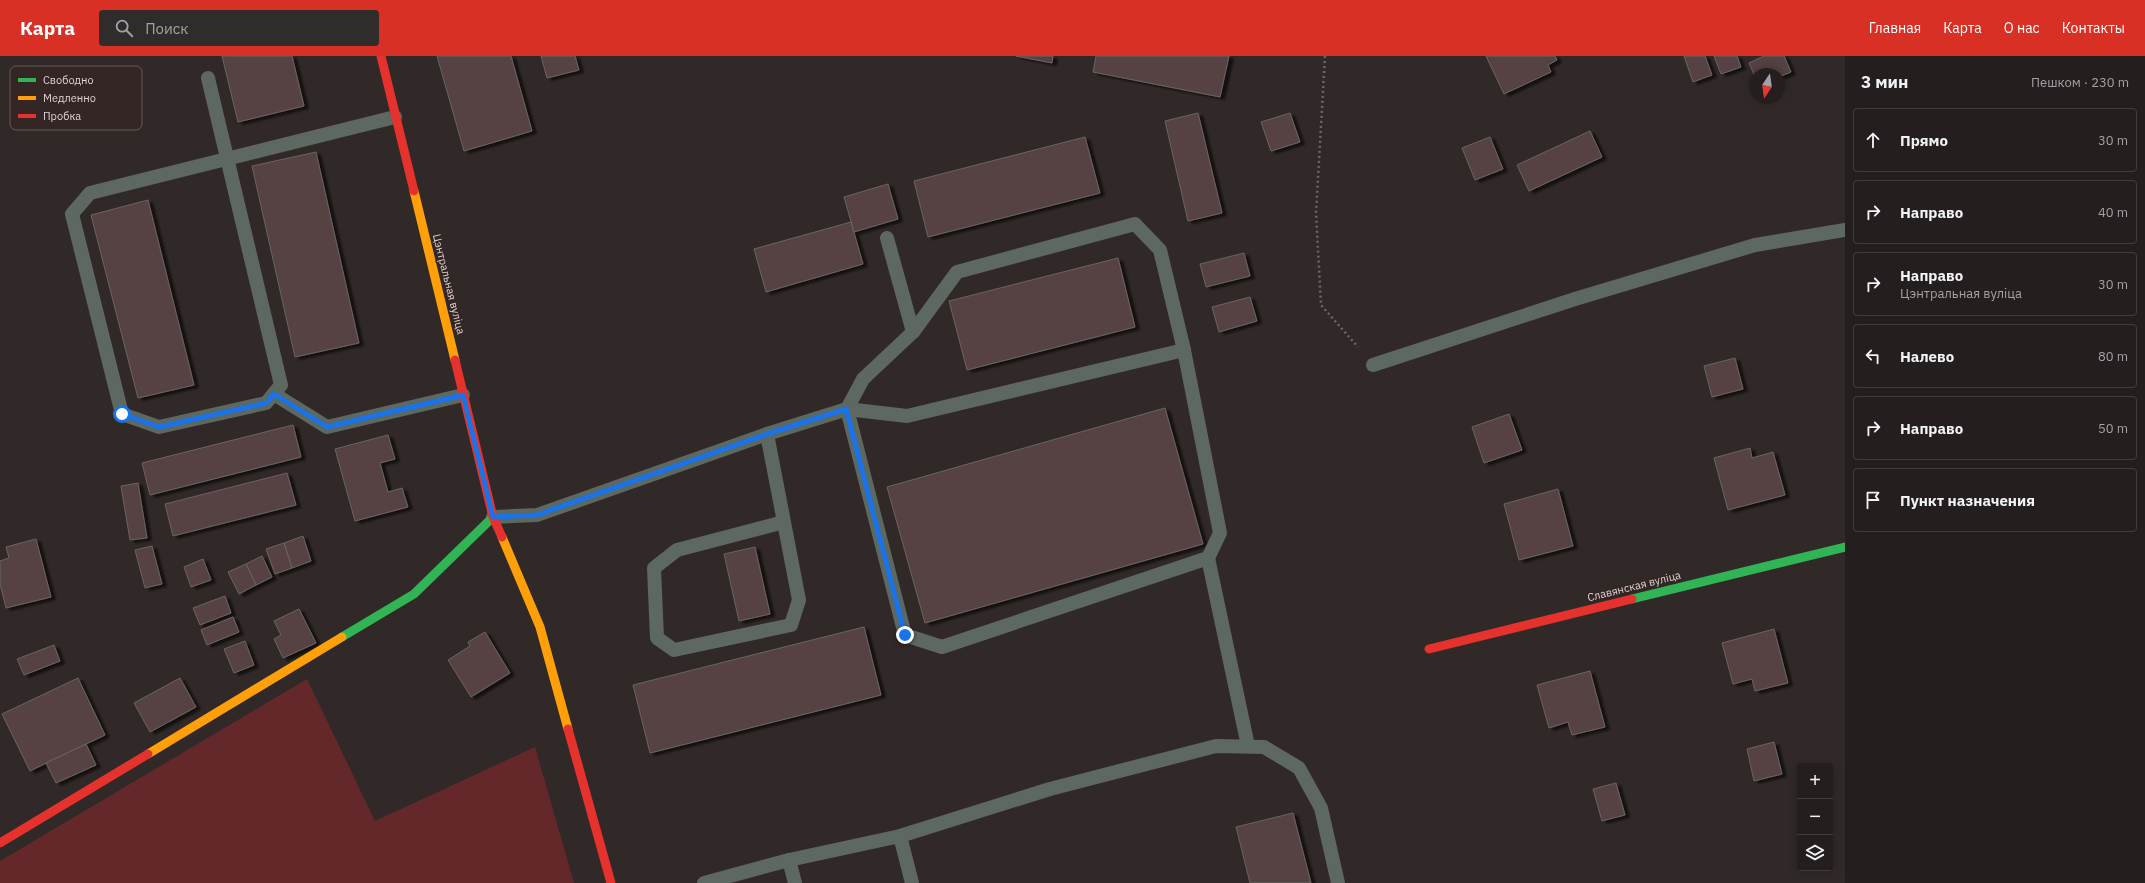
<!DOCTYPE html>
<html lang="ru">
<head>
<meta charset="utf-8">
<style>
	:root { --surface:#241f1e; --page:#302c2b; --text:#f1f3f6; --muted:#a3a2a4; --line:#413d3c; --accent:#d93025 }
	body { margin:0; font-family:"IBM Plex Sans",sans-serif; background:var(--page); color:var(--text) }
	.controls { position:absolute; right:12px; bottom:12px; display:grid; overflow:hidden; border-radius:4px; box-shadow:0 2px 10px #0003 }
	.controls button { width:36px; height:36px; display:grid; place-items:center; padding:0; border:0; border-bottom:1px solid var(--line); background:var(--surface); color:var(--text); font:20px sans-serif }
	.compass { position:absolute; left:1749px; top:12px; width:36px; height:36px; border-radius:50%; background:var(--surface); box-shadow:0 2px 10px #0003; rotate:193deg }
	.stop { position:absolute; width:12px; height:12px; margin:-9px; border:3px solid #1a73e8; border-radius:50%; background:#fff }
	.stop.end { background:#1a73e8; border-color:#fff; box-shadow:0 1px 4px #0008 }
	.list { margin:0; padding:0; list-style:none }
	h2 { display:flex; justify-content:space-between; align-items:center; height:52px; margin:0; padding:0 16px; font-size:17px }
	h2 small { font-size:13px; font-weight:400; color:var(--muted) }
	.list li { display:grid; grid-template-columns:26px 1fr auto; gap:12px; align-items:center; box-sizing:border-box; height:64px; margin:0 8px 8px; padding:0 8px; border:1px solid var(--line); border-radius:4px }
	.list b { display:block; font-size:15px; white-space:nowrap }
	.list p { margin:0; font-size:13px; white-space:nowrap; color:var(--muted) }
	.list em { font-size:13px; font-style:normal; color:var(--muted) }
	.icon { flex:none; width:22px; height:22px; fill:none; stroke:currentColor; stroke-width:2; stroke-linecap:round; stroke-linejoin:round }
	.map { position:relative; flex:none; width:1845px; height:827px; overflow:hidden }
	header { display:flex; align-items:center; gap:24px; box-sizing:border-box; height:56px; padding:0 20px; background:var(--accent); color:#fff }
	header strong { font-size:19px }
	nav { display:flex; gap:22px; margin-inline-start:auto; font-size:14px }
	.search { width:280px; height:36px; background:var(--page); display:flex; align-items:center; gap:10px; box-sizing:border-box; padding:0 14px; border-radius:4px; color:var(--muted); font-size:15px }
	main { display:flex }
	aside { flex:1; background:var(--surface) }
	.map>svg:first-child { display:block }
	.green { fill:#64282a }
	.building { fill:#574242; stroke:#6a6463; filter:url(#shadow) }
	.lines { fill:none; stroke-linecap:round; stroke-linejoin:round }
	.path { stroke:#666a66; stroke-width:2.5; stroke-dasharray:2 3; stroke-linecap:butt }
	.lane { stroke:#5d6860; stroke-width:14 }
	.fast { stroke:#30b455; stroke-width:9 }
	.slow { stroke:#ff9f0a; stroke-width:9 }
	.jam { stroke:#e5322d; stroke-width:9 }
	.route { stroke:#1a73e8; stroke-width:5 }
	.labels { text-anchor:middle; stroke-width:3; stroke-linejoin:round; paint-order:stroke }
	.street-label { font-size:11px; fill:#dfd5d5; stroke:#332625 }
	.key { fill:#332625; stroke:#675b5a; stroke-width:1 }
	.key-label { font-size:11px; fill:#dfd5d5 }
</style>
</head>
<body>
<header>
<strong>Карта</strong>
<div class="search"><svg class="icon" aria-label="search" viewBox="0 0 24 24"><circle cx="10" cy="10" r="6"/><path d="M15 15l6 6"/></svg>Поиск</div>
<nav><a>Главная</a><a>Карта</a><a>О нас</a><a>Контакты</a></nav>
</header>
<main>
<div class="map">
<svg width="1845" height="827" viewBox="0 0 1845 827">
	<defs>
		<filter id="shadow"><feDropShadow dx="4.5" dy="2.5" stdDeviation="1" flood-color="#0009"/></filter>
	</defs>
	<rect width="100%" height="100%" fill="#302928"/>
	<path class="green" d="M 307,623 L 375,765 L 535,691 L 574,827 L 0,827 L 0,805 Z"/>
	<g class="building">
		<path d="M 222,0 L 292,0 L 304,50 L 238,66 Z"/>
		<path d="M 437,0 L 511,0 L 532,75 L 464,95 Z"/>
		<path d="M 541,0 L 575,0 L 579,14 L 547,22 Z"/>
		<path d="M 1016,0 L 1053,0 L 1052,7 Z"/>
		<path d="M 1096,0 L 1229,0 L 1220,41 L 1093,16 Z"/>
		<path d="M 1486,0 L 1555,0 L 1557,4 L 1548,9 L 1551,16 L 1504,38 Z"/>
		<path d="M 1684,0 L 1705,0 L 1712,19 L 1693,26 Z"/>
		<path d="M 1714,0 L 1737,0 L 1741,11 L 1721,18 Z"/>
		<path d="M 1764,0 L 1784,0 L 1791,16 L 1779,21 L 1779,18 L 1755,18 L 1755,21 L 1749,7 Z"/>
		<path d="M 1198,57 L 1222,157 L 1188,165 L 1165,65 Z"/>
		<path d="M 1290,57 L 1300,86 L 1271,95 L 1261,66 Z"/>
		<path d="M 1590,75 L 1602,101 L 1529,135 L 1517,109 Z"/>
		<path d="M 1085,81 L 1100,137 L 928,181 L 914,125 Z"/>
		<path d="M 1490,81 L 1503,113 L 1475,124 L 1462,92 Z"/>
		<path d="M 316,96 L 359,287 L 295,301 L 252,110 Z"/>
		<path d="M 888,128 L 898,163 L 854,176 L 844,141 Z"/>
		<path d="M 148,144 L 194,329 L 138,342 L 91,159 Z"/>
		<path d="M 851,166 L 863,208 L 766,236 L 754,193 Z"/>
		<path d="M 1244,197 L 1250,220 L 1206,231 L 1200,208 Z"/>
		<path d="M 1118,202 L 1135,271 L 967,314 L 949,245 Z"/>
		<path d="M 1250,241 L 1257,265 L 1219,276 L 1212,251 Z"/>
		<path d="M 1735,302 L 1743,333 L 1712,341 L 1704,310 Z"/>
		<path d="M 1165,352 L 1203,488 L 925,567 L 887,431 Z"/>
		<path d="M 1509,358 L 1522,394 L 1484,407 L 1472,371 Z"/>
		<path d="M 293,369 L 301,401 L 150,439 L 142,407 Z"/>
		<path d="M 388,379 L 395,403 L 380,407 L 388,436 L 402,432 L 408,451 L 355,465 L 335,393 Z"/>
		<path d="M 1750,392 L 1752,402 L 1773,396 L 1785,439 L 1728,454 L 1714,402 Z"/>
		<path d="M 287,417 L 296,449 L 173,480 L 165,448 Z"/>
		<path d="M 138,427 L 147,482 L 130,484 L 121,430 Z"/>
		<path d="M 1558,433 L 1573,490 L 1519,504 L 1504,448 Z"/>
		<path d="M 303,480 L 311,505 L 292,512 L 284,487 Z"/>
		<path d="M 36,483 L 51,541 L 6,552 L 0,528 L 0,505 L 9,502 L 6,491 Z"/>
		<path d="M 284,487 L 292,512 L 275,518 L 266,493 Z"/>
		<path d="M 152,490 L 162,528 L 145,532 L 135,494 Z"/>
		<path d="M 755,491 L 770,558 L 739,565 L 724,498 Z"/>
		<path d="M 262,500 L 272,521 L 256,529 L 246,508 Z"/>
		<path d="M 203,503 L 211,524 L 191,531 L 184,511 Z"/>
		<path d="M 246,508 L 256,529 L 239,538 L 228,516 Z"/>
		<path d="M 225,540 L 231,557 L 200,569 L 193,552 Z"/>
		<path d="M 299,553 L 316,587 L 283,602 L 274,583 L 281,579 L 274,565 Z"/>
		<path d="M 233,561 L 239,576 L 207,589 L 201,574 Z"/>
		<path d="M 864,571 L 881,639 L 650,697 L 633,629 Z"/>
		<path d="M 1774,573 L 1788,627 L 1755,635 L 1752,623 L 1733,628 L 1722,587 Z"/>
		<path d="M 485,576 L 510,617 L 471,641 L 448,604 L 470,590 L 468,586 Z"/>
		<path d="M 245,585 L 254,609 L 234,617 L 224,593 Z"/>
		<path d="M 54,589 L 60,605 L 24,619 L 17,603 Z"/>
		<path d="M 1590,615 L 1605,671 L 1572,679 L 1568,666 L 1549,672 L 1537,629 Z"/>
		<path d="M 78,622 L 105,679 L 30,715 L 2,658 Z"/>
		<path d="M 180,622 L 196,651 L 150,676 L 134,647 Z"/>
		<path d="M 1774,686 L 1782,718 L 1754,725 L 1747,693 Z"/>
		<path d="M 86,688 L 96,709 L 56,727 L 46,707 Z"/>
		<path d="M 1616,727 L 1625,759 L 1602,765 L 1593,733 Z"/>
		<path d="M 1293,757 L 1311,827 L 1250,827 L 1236,771 Z"/>
	</g>
	<g class="lines">
		<path class="path" d="M 1325,0 L 1316,157 L 1321,249 L 1358,291"/>
		<g class="lane">
			<path d="M 208,22 L 281,329 L 266,347 L 159,371 L 122,358 L 72,158 L 90,137 L 395,61"/>
			<path d="M 1135,168 L 1160,194 L 1184,294 L 1220,477 L 1208,502 L 942,591 L 905,579 L 847,353 L 863,323 L 913,276 L 957,216 Z"/>
			<path d="M 887,182 L 913,276"/>
			<path d="M 1373,309 L 1575,243 L 1755,189 L 1845,174"/>
			<path d="M 274,338 L 327,371 L 463,339"/>
			<path d="M 767,378 L 799,544 L 791,569 L 674,594 L 657,582 L 654,512 L 677,494 L 784,466"/>
			<path d="M 493,461 L 537,459 L 767,378 L 847,353 L 907,360 L 1184,294"/>
			<path d="M 1208,502 L 1248,690"/>
			<path d="M 900,780 L 912,827"/>
			<path d="M 789,804 L 795,827"/>
			<path d="M 704,827 L 789,804 L 900,780 L 1050,733 L 1216,690 L 1264,691 L 1299,712 L 1321,752 L 1338,827"/>
		</g>
		<g class="fast">
			<path d="M 1632,543 L 1845,491"/>
			<path d="M 342,581 L 414,538 L 493,461"/>
		</g>
		<g class="slow">
			<path d="M 414,135 L 455,304"/>
			<path d="M 502,481 L 540,571 L 568,673"/>
			<path d="M 148,698 L 342,581"/>
		</g>
		<g class="jam">
			<path d="M 381,0 L 414,135"/>
			<path d="M 455,304 L 493,461 L 502,481"/>
			<path d="M 1429,593 L 1632,543"/>
			<path d="M 568,673 L 611,827"/>
			<path d="M 0,787 L 148,698"/>
		</g>
	</g>
	<g class="lines">
		<path class="route" d="M 122,358 L 159,371 L 266,347 L 274,338 L 327,371 L 463,339 L 493,461 L 537,459 L 767,378 L 846,353 L 905,579"/>
	</g>
	<g class="labels">
		<g class="street-label">
			<text transform="translate(449 228) rotate(76)" y="4">Цэнтральная вуліца</text>
			<text transform="translate(1634 530) rotate(-14)" y="4">Славянская вуліца</text>
		</g>
	</g>
	<rect x="10" y="10" width="132" height="64" rx="6" class="key"/>
	<rect x="18" y="22" width="18" height="4" fill="#30b455"/>
	<rect x="18" y="40" width="18" height="4" fill="#ff9f0a"/>
	<rect x="18" y="58" width="18" height="4" fill="#e5322d"/>
	<g class="key-label">
		<text x="43" y="28">Свободно</text>
		<text x="43" y="46">Медленно</text>
		<text x="43" y="64">Пробка</text>
	</g>
</svg>
<div class="controls">
<button>+</button>
<button>−</button>
<button><svg class="icon" aria-label="layers" viewBox="0 0 24 24"><path d="M12 4l9 5-9 5-9-5zM3 14l9 5 9-5"/></svg></button>
</div>
<svg class="compass" viewBox="-18 -18 36 36"><path d="M0-13l5 13h-10z" fill="#e53935"/><path d="M0 13l5-13h-10z" fill="#a3a2a4"/></svg>
<div class="stop" style="left:122px;top:358px"></div>
<div class="stop end" style="left:905px;top:579px"></div>
</div>
<aside>
<h2>3 мин<small>Пешком · 230 m</small></h2>
<ul class="list">
<li><svg class="icon" aria-label="ahead" viewBox="0 0 24 24"><path d="M12 20V5M6 11l6-6 6 6"/></svg><div><b>Прямо</b></div><em>30 m</em></li>
<li><svg class="icon" aria-label="right" viewBox="0 0 24 24"><path d="M7 20v-9h11M14 6l5 5-5 5"/></svg><div><b>Направо</b></div><em>40 m</em></li>
<li><svg class="icon" aria-label="right" viewBox="0 0 24 24"><path d="M7 20v-9h11M14 6l5 5-5 5"/></svg><div><b>Направо</b><p>Цэнтральная вуліца</p></div><em>30 m</em></li>
<li><svg class="icon" aria-label="left" viewBox="0 0 24 24"><path d="M17 20v-9H6M10 6l-5 5 5 5"/></svg><div><b>Налево</b></div><em>80 m</em></li>
<li><svg class="icon" aria-label="right" viewBox="0 0 24 24"><path d="M7 20v-9h11M14 6l5 5-5 5"/></svg><div><b>Направо</b></div><em>50 m</em></li>
<li><svg class="icon" aria-label="arrive" viewBox="0 0 24 24"><path d="M6 21V4h12l-3 4 3 4H6"/></svg><div><b>Пункт назначения</b></div></li>
</ul>
</aside>
</main>
</body>
</html>
